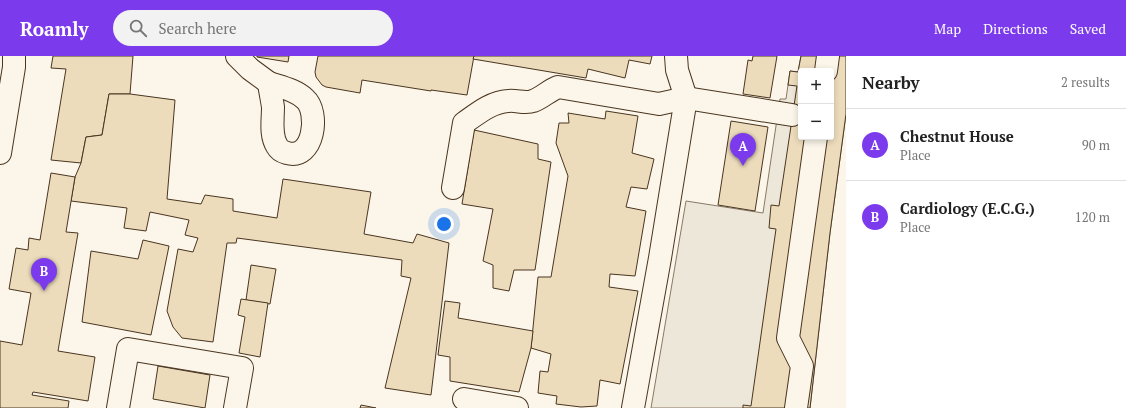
<!DOCTYPE html>
<html lang="en">
<head>
<meta charset="utf-8">
<style>
	:root { --surface:#fff; --page:#f2f2f2; --text:#222; --muted:#767676; --line:#e0e0e0; --accent:#7c3aed }
	body { margin:0; font-family:"PT Serif",serif; background:var(--page); color:var(--text) }
	.controls { position:absolute; right:12px; top:12px; display:grid; overflow:hidden; border-radius:4px; box-shadow:0 2px 6px #0003 }
	.controls button { width:36px; height:36px; display:grid; place-items:center; padding:0; border:0; border-bottom:1px solid var(--line); background:var(--surface); color:var(--text); font:20px sans-serif }
	.you { position:absolute; left:444px; top:168px; width:14px; height:14px; margin:-10px; border:3px solid #fff; border-radius:50%; background:#1a73e8; box-shadow:0 0 0 6px #1a73e833 }
	.badge { display:grid; place-items:center; width:26px; height:26px; border-radius:50%; background:var(--accent); color:#fff; font-size:13px; font-weight:700 }
	.pin { position:absolute; translate:-50% -33px; filter:drop-shadow(0 1px 2px #0008) }
	.pin::after { content:''; position:absolute; top:21px; width:14px; height:12px; background:inherit; clip-path:polygon(0 0,100% 0,50% 100%) }
	.list { margin:0; padding:0; list-style:none }
	h2 { display:flex; justify-content:space-between; align-items:center; height:52px; margin:0; padding:0 16px; font-size:17px }
	h2 small { font-size:13px; font-weight:400; color:var(--muted) }
	.list li { display:grid; grid-template-columns:26px 1fr auto; gap:12px; align-items:center; box-sizing:border-box; height:72px; padding:0 16px; border-top:1px solid var(--line) }
	.list b { display:block; font-size:15px; white-space:nowrap }
	.list p { margin:0; font-size:13px; white-space:nowrap; color:var(--muted) }
	.list em { font-size:13px; font-style:normal; color:var(--muted) }
	.icon { flex:none; width:22px; height:22px; fill:none; stroke:currentColor; stroke-width:2; stroke-linecap:round; stroke-linejoin:round }
	.map { position:relative; flex:none; width:846px; height:352px; overflow:hidden }
	header { display:flex; align-items:center; gap:24px; box-sizing:border-box; height:56px; padding:0 20px; background:var(--accent); color:#fff }
	header strong { font-size:19px }
	nav { display:flex; gap:22px; margin-inline-start:auto; font-size:14px }
	.search { width:280px; height:36px; background:var(--page); display:flex; align-items:center; gap:10px; box-sizing:border-box; padding:0 14px; border-radius:22px; color:var(--muted); font-size:15px }
	main { display:flex }
	aside { flex:1; background:var(--surface) }
	.map>svg:first-child { display:block }
	.parking { fill:#ede7d9; stroke:#887966; fill-rule:evenodd }
	.building { fill:#ecdcbc; stroke:#4a3520; fill-rule:evenodd }
	.lines { fill:none; stroke-linecap:round; stroke-linejoin:round }
	.minor-casing { stroke:#4a3520; stroke-width:24 }
	.minor { stroke:#fbf6e9; stroke-width:22 }
</style>
</head>
<body>
<header>
<strong>Roamly</strong>
<div class="search"><svg class="icon" aria-label="search" viewBox="0 0 24 24"><circle cx="10" cy="10" r="6"/><path d="M15 15l6 6"/></svg>Search here</div>
<nav><a>Map</a><a>Directions</a><a>Saved</a></nav>
</header>
<main>
<div class="map">
<svg width="846" height="352" viewBox="0 0 846 352">
	<rect width="100%" height="100%" fill="#fbf6e9"/>
	<path class="parking" d="M 801,0 L 846,0 L 846,58 L 830,177 L 810,352 L 651,352 L 686,145 L 763,157 L 780,43 L 786,43 L 790,15 L 798,16 ZM 801,15 L 831,15 L 831,81 L 801,81 Z"/>
	<g class="building">
		<path d="M 53,0 L 133,0 L 130,38 L 109,38 L 102,79 L 86,81 L 81,107 L 51,104 L 66,13 L 51,12 Z"/>
		<path d="M 257,0 L 289,0 L 288,6 L 257,1 Z"/>
		<path d="M 318,0 L 474,0 L 467,39 L 431,34 L 431,35 L 362,24 L 360,37 L 326,31 L 322,29 L 316,21 L 315,16 Z"/>
		<path d="M 474,0 L 652,0 L 650,8 L 629,4 L 625,22 L 588,13 L 586,22 L 473,3 Z"/>
		<path d="M 753,0 L 777,0 L 770,42 L 743,38 L 748,4 L 752,5 Z"/>
		<path d="M 801,0 L 846,0 L 846,58 L 830,177 L 810,352 L 743,352 L 743,349 L 751,350 L 776,173 L 769,172 L 771,149 L 779,150 L 797,30 L 788,29 L 790,15 L 798,16 ZM 801,15 L 831,15 L 831,81 L 801,81 Z"/>
		<path d="M 109,38 L 130,38 L 175,44 L 167,143 L 201,148 L 205,139 L 233,143 L 233,155 L 277,162 L 283,123 L 371,136 L 364,178 L 413,187 L 417,178 L 449,187 L 431,339 L 385,332 L 411,222 L 401,220 L 402,204 L 237,182 L 236,187 L 227,187 L 213,286 L 182,282 L 173,271 L 167,255 L 178,193 L 193,196 L 198,182 L 185,179 L 189,164 L 150,156 L 146,175 L 124,172 L 127,152 L 71,145 L 75,121 L 81,107 L 86,81 L 102,79 Z"/>
		<path d="M 606,55 L 638,60 L 632,97 L 654,103 L 647,133 L 631,131 L 626,151 L 646,155 L 635,220 L 610,218 L 609,231 L 638,235 L 620,328 L 600,324 L 597,350 L 581,351 L 556,348 L 557,340 L 538,337 L 540,315 L 548,316 L 551,298 L 531,292 L 538,221 L 551,221 L 568,120 L 556,87 L 559,67 L 569,67 L 568,57 L 605,63 Z"/>
		<path d="M 731,65 L 768,71 L 755,155 L 718,149 Z"/>
		<path d="M 474,74 L 538,88 L 538,103 L 551,106 L 535,214 L 514,214 L 509,235 L 493,232 L 493,209 L 483,205 L 493,153 L 462,148 Z"/>
		<path d="M 51,117 L 75,121 L 66,176 L 78,177 L 58,295 L 95,301 L 88,345 L 33,336 L 32,339 L 69,345 L 68,352 L 0,352 L 0,285 L 22,289 L 31,237 L 9,233 L 16,192 L 28,194 L 29,182 L 40,184 Z"/>
		<path d="M 143,184 L 169,190 L 151,279 L 82,266 L 91,195 L 138,203 Z"/>
		<path d="M 251,209 L 276,213 L 270,248 L 246,244 Z"/>
		<path d="M 241,243 L 268,247 L 260,301 L 239,297 L 245,261 L 238,259 Z"/>
		<path d="M 445,245 L 460,247 L 458,262 L 533,275 L 531,292 L 519,336 L 450,325 L 450,301 L 438,299 Z"/>
		<path d="M 158,310 L 210,319 L 205,352 L 153,343 Z"/>
		<path d="M 361,349 L 376,352 L 360,352 Z"/>
	</g>
	<g class="lines">
		<g class="minor-casing">
			<g id="minor">
				<path d="M 237,0 L 250,13 L 269,27"/>
				<path d="M 826,15 L 828,0"/>
				<path d="M 269,27 C 281,31 296,34 305,43 C 320,56 314,105 287,97 C 283,96 279,94 277,90 C 270,79 273,64 273,51 C 272,44 270,35 269,27 Z"/>
				<path d="M 0,97 L 14,11 L 14,0"/>
				<path d="M 453,132 L 464,67 C 477,58 491,46 508,45 C 517,44 525,48 533,45 C 542,42 548,35 558,31 L 659,48 L 686,42 L 792,59"/>
				<path d="M 464,343 L 517,352"/>
				<path d="M 118,352 L 128,293 L 242,312 L 235,352"/>
				<path d="M 633,352 L 660,202 L 686,42 L 677,14 L 676,0"/>
				<path d="M 796,352 L 802,310 L 788,282 L 816,81"/>
			</g>
		</g>
		<use href="#minor" class="minor"/>
	</g>
</svg>
<div class="controls">
<button>+</button>
<button>−</button>
</div>
<div class="you"></div>
<div class="pin badge" style="left:743px;top:110px">A</div>
<div class="pin badge" style="left:44px;top:235px">B</div>
</div>
<aside>
<h2>Nearby<small>2 results</small></h2>
<ul class="list">
<li><span class="badge">A</span><div><b>Chestnut House</b><p>Place</p></div><em>90 m</em></li>
<li><span class="badge">B</span><div><b>Cardiology (E.C.G.)</b><p>Place</p></div><em>120 m</em></li>
</ul>
</aside>
</main>
</body>
</html>
